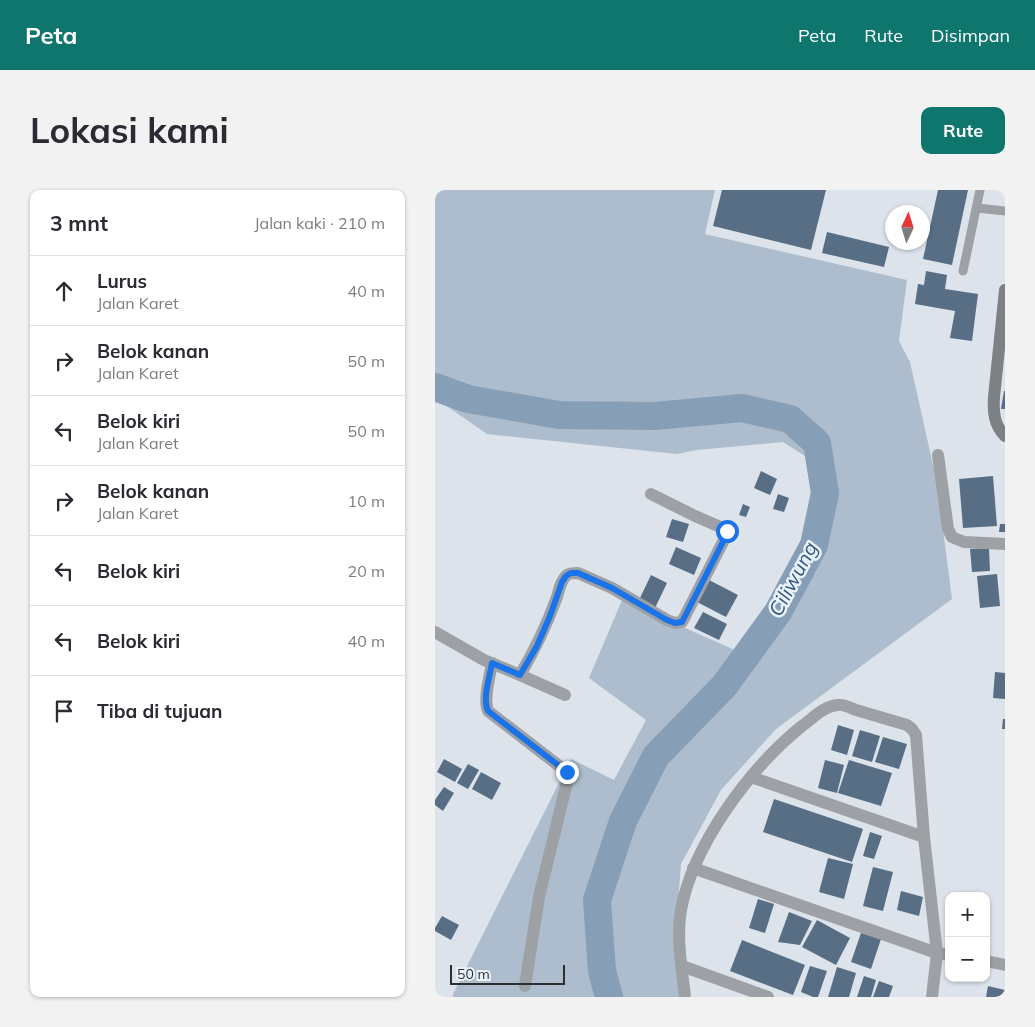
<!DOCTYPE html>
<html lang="id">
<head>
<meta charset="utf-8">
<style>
	:root { --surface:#fff; --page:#f2f2f3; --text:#2b2b33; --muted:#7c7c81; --line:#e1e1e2; --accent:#0f766e }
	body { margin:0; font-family:Mulish,sans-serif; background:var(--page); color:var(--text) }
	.controls { position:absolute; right:15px; bottom:15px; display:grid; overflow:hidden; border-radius:10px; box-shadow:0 1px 4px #0004 }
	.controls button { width:45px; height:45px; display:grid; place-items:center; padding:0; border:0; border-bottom:1px solid var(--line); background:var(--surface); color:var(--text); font:25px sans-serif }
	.compass { position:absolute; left:450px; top:15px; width:45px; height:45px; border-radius:50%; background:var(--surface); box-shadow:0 1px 4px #0004; rotate:4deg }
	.scale { position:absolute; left:15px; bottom:12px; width:115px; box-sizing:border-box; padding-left:5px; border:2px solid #2c2f32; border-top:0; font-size:14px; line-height:18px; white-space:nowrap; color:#2c2f32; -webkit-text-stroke:4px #e9f1f9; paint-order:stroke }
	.stop { position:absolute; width:15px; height:15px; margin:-11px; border:4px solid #1a73e8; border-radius:50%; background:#fff }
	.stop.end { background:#1a73e8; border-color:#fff; box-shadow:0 1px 5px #0008 }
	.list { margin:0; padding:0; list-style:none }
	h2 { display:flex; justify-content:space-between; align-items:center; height:65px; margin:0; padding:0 20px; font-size:21px }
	h2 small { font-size:16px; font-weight:400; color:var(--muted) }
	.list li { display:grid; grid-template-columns:32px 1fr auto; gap:15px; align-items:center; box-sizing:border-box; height:70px; padding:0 20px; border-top:1px solid var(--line) }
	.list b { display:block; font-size:19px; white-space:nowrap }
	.list p { margin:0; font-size:16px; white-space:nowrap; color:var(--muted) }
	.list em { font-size:16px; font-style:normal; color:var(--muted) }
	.icon { flex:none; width:28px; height:28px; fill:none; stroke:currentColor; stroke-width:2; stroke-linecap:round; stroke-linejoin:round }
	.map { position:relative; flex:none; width:570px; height:807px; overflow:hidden; border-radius:10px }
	header { display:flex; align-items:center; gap:30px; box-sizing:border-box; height:70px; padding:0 25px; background:var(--accent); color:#fff }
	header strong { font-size:24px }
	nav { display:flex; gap:28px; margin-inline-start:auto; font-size:18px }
	.intro { display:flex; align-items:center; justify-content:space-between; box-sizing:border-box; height:120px; padding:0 30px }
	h1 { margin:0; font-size:35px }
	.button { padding:12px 22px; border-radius:10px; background:var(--accent); color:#fff; font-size:18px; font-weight:700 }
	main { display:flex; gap:30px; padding:0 30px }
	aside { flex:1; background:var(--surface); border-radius:10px; box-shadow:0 1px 4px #0004 }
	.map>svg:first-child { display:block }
	.green { fill:#adbdcd }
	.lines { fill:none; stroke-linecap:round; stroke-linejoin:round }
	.river { stroke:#879eb7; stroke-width:28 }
	.building { fill:#586e85 }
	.service { stroke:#9da0a4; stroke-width:9 }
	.minor { stroke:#9da0a4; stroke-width:12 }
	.secondary { stroke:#7c8185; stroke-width:12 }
	.route { stroke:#1a73e8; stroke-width:6 }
	.labels { text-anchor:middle; stroke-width:5; stroke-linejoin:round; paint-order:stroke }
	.water-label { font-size:20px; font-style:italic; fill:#32567c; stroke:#e9f1f9 }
</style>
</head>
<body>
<header>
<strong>Peta</strong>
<nav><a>Peta</a><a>Rute</a><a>Disimpan</a></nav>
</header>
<div class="intro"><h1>Lokasi kami</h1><a class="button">Rute</a></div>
<main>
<aside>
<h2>3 mnt<small>Jalan kaki · 210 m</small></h2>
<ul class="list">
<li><svg class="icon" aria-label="ahead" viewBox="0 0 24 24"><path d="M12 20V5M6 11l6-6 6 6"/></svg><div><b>Lurus</b><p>Jalan Karet</p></div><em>40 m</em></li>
<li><svg class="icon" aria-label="right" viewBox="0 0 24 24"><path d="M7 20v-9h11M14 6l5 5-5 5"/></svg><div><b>Belok kanan</b><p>Jalan Karet</p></div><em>50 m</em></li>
<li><svg class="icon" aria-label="left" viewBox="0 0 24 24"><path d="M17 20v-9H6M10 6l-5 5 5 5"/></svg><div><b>Belok kiri</b><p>Jalan Karet</p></div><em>50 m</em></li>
<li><svg class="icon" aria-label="right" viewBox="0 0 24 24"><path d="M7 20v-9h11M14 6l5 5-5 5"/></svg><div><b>Belok kanan</b><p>Jalan Karet</p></div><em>10 m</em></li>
<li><svg class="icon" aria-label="left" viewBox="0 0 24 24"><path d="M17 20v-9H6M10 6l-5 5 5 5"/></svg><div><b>Belok kiri</b></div><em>20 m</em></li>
<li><svg class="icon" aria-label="left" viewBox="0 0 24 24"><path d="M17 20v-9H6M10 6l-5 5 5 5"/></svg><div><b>Belok kiri</b></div><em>40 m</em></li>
<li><svg class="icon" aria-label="arrive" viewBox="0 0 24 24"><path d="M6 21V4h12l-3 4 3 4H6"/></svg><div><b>Tiba di tujuan</b></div></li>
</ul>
</aside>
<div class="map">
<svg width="570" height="807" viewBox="0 0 570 807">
	<rect width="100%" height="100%" fill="#dce3eb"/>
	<path class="green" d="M 0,0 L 280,0 L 270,44 L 472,90 L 464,151 L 475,172 L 502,293 L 517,409 L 341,539 L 286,600 L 246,674 L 241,738 L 248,807 L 18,807 L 18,804 L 136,569 L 179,590 L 211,530 L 154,488 L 187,410 L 311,465 L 388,313 L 381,273 L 348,252 L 262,260 L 242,264 L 52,244 L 0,208 Z"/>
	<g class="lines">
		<path class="river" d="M 0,197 L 33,209 L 124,225 L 220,226 L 307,218 L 355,229 L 382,253 L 390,303 L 379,355 L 343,422 L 290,495 L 221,566 L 188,631 L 162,710 L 167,781 L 174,807"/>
	</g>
	<g class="building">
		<path d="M 287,0 L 391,0 L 376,60 L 278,36 Z"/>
		<path d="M 503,0 L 533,0 L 517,75 L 488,69 Z"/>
		<path d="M 392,42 L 454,57 L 449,77 L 387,63 Z"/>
		<path d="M 491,81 L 512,85 L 510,99 L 543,104 L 537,151 L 515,148 L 520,121 L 480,114 L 483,94 L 489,95 Z"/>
		<path d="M 569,201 L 570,201 L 570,219 L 566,219 Z"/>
		<path d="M 326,281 L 342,289 L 335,305 L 319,298 Z"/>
		<path d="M 558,286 L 562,336 L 528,338 L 524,289 Z"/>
		<path d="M 343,304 L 354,308 L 349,322 L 338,319 Z"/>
		<path d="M 308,314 L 315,317 L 311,327 L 304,325 Z"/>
		<path d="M 237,329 L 254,334 L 248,352 L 231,347 Z"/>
		<path d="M 565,334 L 570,334 L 570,342 L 564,342 Z"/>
		<path d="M 241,357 L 266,368 L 259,385 L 234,374 Z"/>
		<path d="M 554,358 L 555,381 L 537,382 L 535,359 Z"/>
		<path d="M 562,384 L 565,416 L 545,418 L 542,386 Z"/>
		<path d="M 216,385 L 232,393 L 220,418 L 204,410 Z"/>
		<path d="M 274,390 L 303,405 L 291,427 L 262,412 Z"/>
		<path d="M 268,422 L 292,434 L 284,450 L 259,438 Z"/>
		<path d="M 560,482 L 570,483 L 570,509 L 558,508 Z"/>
		<path d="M 568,529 L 570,529 L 570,539 L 567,539 Z"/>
		<path d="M 403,535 L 419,540 L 412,565 L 396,560 Z"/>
		<path d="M 425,540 L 445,546 L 437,572 L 417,566 Z"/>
		<path d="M 448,547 L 472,554 L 464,579 L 440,572 Z"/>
		<path d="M 9,569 L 27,579 L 20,592 L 2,582 Z"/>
		<path d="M 390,570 L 409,575 L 402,603 L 383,598 Z"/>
		<path d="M 414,570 L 457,583 L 446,616 L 403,603 Z"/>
		<path d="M 33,574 L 44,580 L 33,599 L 22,593 Z"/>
		<path d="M 46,582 L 66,593 L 57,610 L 37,599 Z"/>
		<path d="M 9,597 L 19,603 L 8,621 L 0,615 L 0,610 Z"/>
		<path d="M 339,609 L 428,639 L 417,672 L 328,642 Z"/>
		<path d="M 435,642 L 447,646 L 439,669 L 428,666 Z"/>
		<path d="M 393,668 L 418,674 L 409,709 L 384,702 Z"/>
		<path d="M 438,677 L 458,682 L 448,721 L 428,716 Z"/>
		<path d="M 466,701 L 488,707 L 484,726 L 462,720 Z"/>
		<path d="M 323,709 L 339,714 L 330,743 L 314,738 Z"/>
		<path d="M 354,722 L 377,731 L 365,755 L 343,752 Z"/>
		<path d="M 7,726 L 24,735 L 16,750 L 0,741 L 0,738 Z"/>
		<path d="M 382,730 L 415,748 L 401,775 L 367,757 Z"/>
		<path d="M 426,743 L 446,749 L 436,779 L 416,772 Z"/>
		<path d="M 307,750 L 370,775 L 358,805 L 295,781 Z"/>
		<path d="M 375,776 L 392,781 L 383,807 L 378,807 L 366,802 Z"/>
		<path d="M 402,777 L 421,783 L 414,807 L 393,807 Z"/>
		<path d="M 429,786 L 441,790 L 436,807 L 422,807 Z"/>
		<path d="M 444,791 L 458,796 L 454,807 L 438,807 Z"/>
		<path d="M 553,796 L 570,800 L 570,807 L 551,807 Z"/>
	</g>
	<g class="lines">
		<g class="service">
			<path d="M 542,18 L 570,21"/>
			<path d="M 528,81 L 545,0"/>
		</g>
		<g class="minor">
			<path d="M 503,265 L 513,339 L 517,347 L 529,352 L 570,354"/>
			<path d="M 0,442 L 49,470 L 85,485 C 100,460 112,434 122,407 C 124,400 126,390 132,385 C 135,383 139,383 143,383 L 177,398 L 232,430 L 240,433 L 247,432 L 292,344 L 290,339 L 260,326 L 216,304"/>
			<path d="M 57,473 C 55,486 48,509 53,521 L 132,582 L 133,588 L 104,707 L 90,796"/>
			<path d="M 85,485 L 130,505"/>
			<path d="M 316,587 L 489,647"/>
			<path d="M 258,678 L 502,763 L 514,765"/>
			<path d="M 551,771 L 570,775"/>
			<path d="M 247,776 L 333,807"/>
			<path d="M 250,807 C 247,779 241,748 246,720 C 258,654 316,577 367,536 C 378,528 389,516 403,515 C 408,514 416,518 421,520 C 438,525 455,530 472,535 L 477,539 L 481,545 L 489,647 L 502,763 L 497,807"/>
		</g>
		<path class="secondary" d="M 570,100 L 559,207 C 558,222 559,235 570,246"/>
	</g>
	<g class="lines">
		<path class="route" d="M 132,582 L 53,521 C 47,509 55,486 57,473 L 85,485 L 102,456 L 115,426 L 127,392 L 131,386 L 136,383 L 143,383 L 177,398 L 232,430 L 240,433 L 247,432 L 292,344 L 292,341"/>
	</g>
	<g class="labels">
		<g class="water-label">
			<text transform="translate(358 389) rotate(-62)" y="7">Ciliwung</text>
		</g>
	</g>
</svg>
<div class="controls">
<button>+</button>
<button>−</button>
</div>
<svg class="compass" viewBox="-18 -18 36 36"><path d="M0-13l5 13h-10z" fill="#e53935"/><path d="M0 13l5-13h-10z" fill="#7c7c81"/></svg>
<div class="scale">50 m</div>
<div class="stop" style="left:292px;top:341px"></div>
<div class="stop end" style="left:132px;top:582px"></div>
</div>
</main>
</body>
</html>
